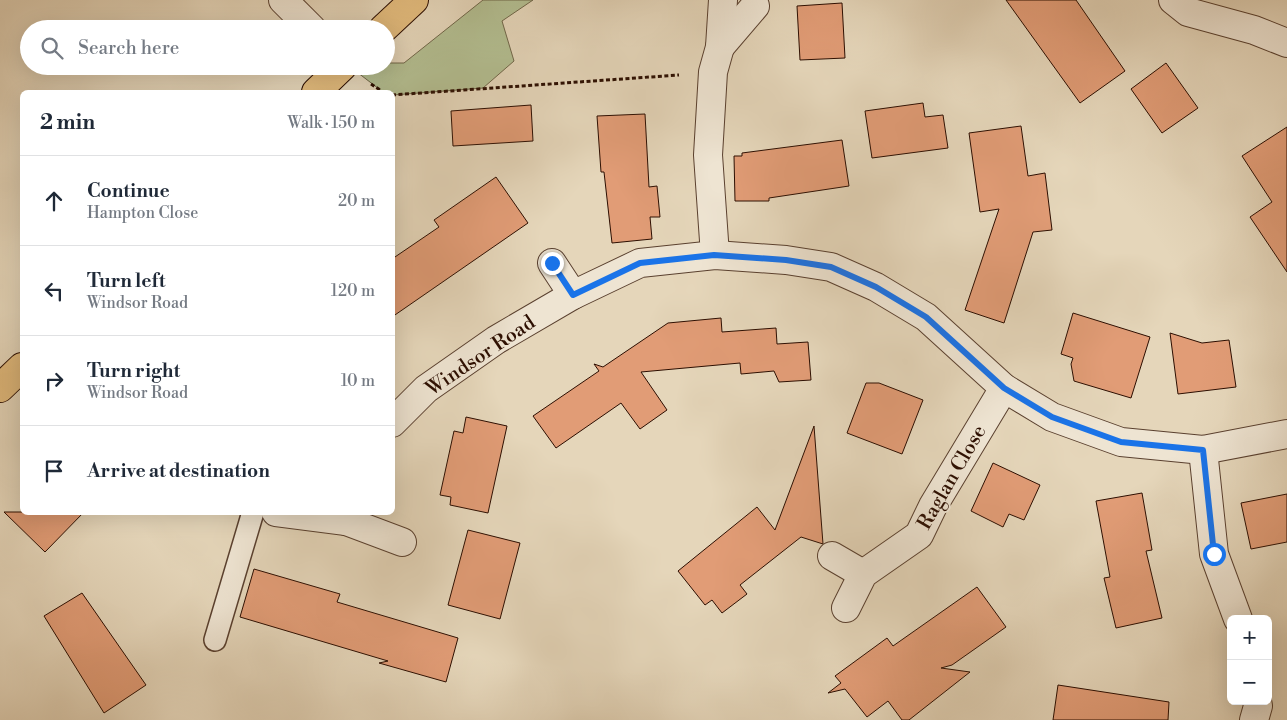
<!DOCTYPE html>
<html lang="en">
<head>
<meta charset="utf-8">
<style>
	:root { --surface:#fff; --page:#f6f6f7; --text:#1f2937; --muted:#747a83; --line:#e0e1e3 }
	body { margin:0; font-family:"Libre Bodoni",serif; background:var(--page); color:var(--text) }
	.controls { position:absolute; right:15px; bottom:15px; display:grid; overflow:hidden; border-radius:8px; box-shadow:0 5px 20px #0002 }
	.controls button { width:45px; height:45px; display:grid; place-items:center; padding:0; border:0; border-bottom:1px solid var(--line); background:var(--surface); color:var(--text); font:25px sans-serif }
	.stop { position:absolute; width:15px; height:15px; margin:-11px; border:4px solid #1a73e8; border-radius:50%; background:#fff }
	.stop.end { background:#1a73e8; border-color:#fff; box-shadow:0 1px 5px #0008 }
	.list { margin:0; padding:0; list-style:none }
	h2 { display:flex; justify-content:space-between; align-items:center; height:65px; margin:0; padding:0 20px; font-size:21px }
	h2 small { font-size:16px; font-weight:400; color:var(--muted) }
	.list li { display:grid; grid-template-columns:32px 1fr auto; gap:15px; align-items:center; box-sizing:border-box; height:90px; padding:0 20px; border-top:1px solid var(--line) }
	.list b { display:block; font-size:19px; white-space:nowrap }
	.list p { margin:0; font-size:16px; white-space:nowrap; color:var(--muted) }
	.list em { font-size:16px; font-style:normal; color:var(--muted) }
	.icon { flex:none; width:28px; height:28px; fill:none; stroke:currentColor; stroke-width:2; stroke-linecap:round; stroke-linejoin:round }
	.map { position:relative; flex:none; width:1287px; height:720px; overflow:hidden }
	.search { position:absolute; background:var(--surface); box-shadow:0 5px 20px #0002; left:20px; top:20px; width:375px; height:55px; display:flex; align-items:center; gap:12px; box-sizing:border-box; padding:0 18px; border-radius:28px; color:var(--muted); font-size:19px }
	.panel { position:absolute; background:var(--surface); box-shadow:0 5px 20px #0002; left:20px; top:90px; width:375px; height:425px; border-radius:8px }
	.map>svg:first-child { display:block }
	.green { fill:#b3be91; stroke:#706649 }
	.building { fill:#e19c76; stroke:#2c0e01 }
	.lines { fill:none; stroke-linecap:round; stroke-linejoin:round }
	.service-casing { stroke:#5a402f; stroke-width:24 }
	.minor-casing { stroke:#5a402f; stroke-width:30 }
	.primary-casing { stroke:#2c0e01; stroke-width:30 }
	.path { stroke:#2c0e01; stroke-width:3; stroke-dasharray:4 2.5; stroke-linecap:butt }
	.service { stroke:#eee4d2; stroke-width:21 }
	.minor { stroke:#eee4d2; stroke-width:28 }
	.primary { stroke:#e2bb7d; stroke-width:28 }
	.route { stroke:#1a73e8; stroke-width:6 }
	.labels { text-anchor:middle; stroke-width:4; stroke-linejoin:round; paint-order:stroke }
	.street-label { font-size:20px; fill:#2c0e01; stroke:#eee4d2 }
</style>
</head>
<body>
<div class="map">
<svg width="1287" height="720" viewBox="0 0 1287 720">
	<rect width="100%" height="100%" fill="#e5d6ba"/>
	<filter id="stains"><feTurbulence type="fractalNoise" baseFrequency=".004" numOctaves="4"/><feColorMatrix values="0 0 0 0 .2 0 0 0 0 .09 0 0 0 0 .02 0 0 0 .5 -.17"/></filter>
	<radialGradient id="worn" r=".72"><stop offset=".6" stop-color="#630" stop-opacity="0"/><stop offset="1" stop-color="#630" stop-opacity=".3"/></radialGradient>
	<path class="green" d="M 483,0 L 533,0 L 502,21 L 514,61 L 483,88 L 393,95 L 392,92 L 383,92 L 349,66 L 386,66 L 386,63 L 404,63 Z"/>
	<g class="building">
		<path d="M 1006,0 L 1076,0 L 1125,71 L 1080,103 Z"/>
		<path d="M 842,3 L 845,58 L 800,60 L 797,6 Z"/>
		<path d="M 1166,63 L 1198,108 L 1162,133 L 1131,89 Z"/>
		<path d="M 923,103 L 925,117 L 943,115 L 948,148 L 872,158 L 865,111 Z"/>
		<path d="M 531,105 L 533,141 L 453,146 L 451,111 Z"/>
		<path d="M 645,114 L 649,187 L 657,186 L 660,217 L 650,217 L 652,239 L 612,243 L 604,172 L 601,172 L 597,116 Z"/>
		<path d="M 1021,126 L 1028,176 L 1045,173 L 1052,230 L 1033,232 L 1004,323 L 965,310 L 999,209 L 980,212 L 969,133 Z"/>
		<path d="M 1287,127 L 1287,272 L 1250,217 L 1272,202 L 1242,156 Z"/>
		<path d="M 842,140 L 849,186 L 769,198 L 769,201 L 735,201 L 734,156 L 742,156 L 742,153 Z"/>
		<path d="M 496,177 L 528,223 L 392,317 L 392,259 L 439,227 L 434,220 Z"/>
		<path d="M 1073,313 L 1150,337 L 1131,398 L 1074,381 L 1071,364 L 1073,358 L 1061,354 Z"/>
		<path d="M 721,318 L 722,332 L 776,328 L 777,344 L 808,342 L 811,380 L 779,382 L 774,371 L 741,374 L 740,363 L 641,372 L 667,410 L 640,429 L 621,403 L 556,448 L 533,416 L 599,371 L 594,364 L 603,367 L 668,323 Z"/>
		<path d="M 1170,333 L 1202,343 L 1229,340 L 1236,387 L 1178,394 Z"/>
		<path d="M 866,383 L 879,383 L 923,400 L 902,454 L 847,433 Z"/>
		<path d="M 466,417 L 507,426 L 488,513 L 450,505 L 451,497 L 440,495 L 454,431 L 463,433 Z"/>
		<path d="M 814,426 L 823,544 L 801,537 L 740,585 L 747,594 L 722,613 L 712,600 L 705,605 L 678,571 L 757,507 L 775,530 Z"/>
		<path d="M 993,463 L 1040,485 L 1024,520 L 1009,514 L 1003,527 L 971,511 Z"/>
		<path d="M 1142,493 L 1152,550 L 1146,551 L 1162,618 L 1116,628 L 1104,578 L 1110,577 L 1096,501 Z"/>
		<path d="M 1287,494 L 1287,542 L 1251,549 L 1241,503 Z"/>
		<path d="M 4,512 L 84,512 L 45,552 Z"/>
		<path d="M 468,530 L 520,543 L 500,619 L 448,605 Z"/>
		<path d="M 254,569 L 340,594 L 337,602 L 458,638 L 446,682 L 379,663 L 388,661 L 240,617 Z"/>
		<path d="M 977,587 L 1006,627 L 952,665 L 941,668 L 970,672 L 909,720 L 902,720 L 888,701 L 867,717 L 845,689 L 828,693 L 841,683 L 835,676 L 887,638 L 893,646 Z"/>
		<path d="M 82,593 L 146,685 L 104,713 L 44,616 Z"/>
		<path d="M 1058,685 L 1169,702 L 1168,720 L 1053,720 Z"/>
	</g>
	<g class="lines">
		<g class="service-casing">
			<path id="service" d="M 215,640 L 253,512"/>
		</g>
		<g class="minor-casing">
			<g id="minor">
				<path d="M 283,0 L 312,29"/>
				<path d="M 1173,0 L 1188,12 L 1254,30 L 1287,43"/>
				<path d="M 720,47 L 755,6"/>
				<path d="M 715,255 L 708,155 L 713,72 L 720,47 L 723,0"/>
				<path d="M 552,263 L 573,295"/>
				<path d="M 392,423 L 426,389 L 496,340 L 573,295 L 640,263 L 715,255 L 786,260 L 831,267 L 876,287 L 926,317 L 1004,388 L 1052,417 L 1121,442 L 1203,450 L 1287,434"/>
				<path d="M 1203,450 L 1214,554 L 1238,619"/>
				<path d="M 276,512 L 346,521 L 350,512"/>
				<path d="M 346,521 L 402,542"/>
				<path d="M 832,556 L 863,574"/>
				<path d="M 846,608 L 863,574 L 919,535 L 933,506 L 1004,388"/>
				<path d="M 1254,720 L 1258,706 L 1257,701"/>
			</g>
		</g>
		<g class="primary-casing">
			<g id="primary">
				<path d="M 383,29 L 414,0"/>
				<path d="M 316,92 L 343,66"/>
				<path d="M 0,388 L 22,367"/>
			</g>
		</g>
		<g class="path">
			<path d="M 371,84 L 383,92"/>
			<path d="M 392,95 L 679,75"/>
		</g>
		<use href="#service" class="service"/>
		<use href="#minor" class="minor"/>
		<use href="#primary" class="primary"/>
	</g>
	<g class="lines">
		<path class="route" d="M 552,263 L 573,295 L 640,263 L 714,255 L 786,260 L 831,267 L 876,287 L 926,317 L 1004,388 L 1052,417 L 1121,442 L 1203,450 L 1214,554"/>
	</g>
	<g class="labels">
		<g class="street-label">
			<text transform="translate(480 355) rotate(-34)" y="7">Windsor Road</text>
			<text transform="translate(951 477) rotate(-60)" y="7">Raglan Close</text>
		</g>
	</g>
	<rect width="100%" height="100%" filter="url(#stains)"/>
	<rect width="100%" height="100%" fill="url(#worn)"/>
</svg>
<div class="controls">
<button>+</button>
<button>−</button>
</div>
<div class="stop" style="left:1214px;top:554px"></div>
<div class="stop end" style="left:552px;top:263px"></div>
<div class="search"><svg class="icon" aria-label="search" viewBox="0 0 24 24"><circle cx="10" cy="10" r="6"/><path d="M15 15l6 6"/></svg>Search here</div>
<section class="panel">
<h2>2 min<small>Walk · 150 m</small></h2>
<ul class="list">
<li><svg class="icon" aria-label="ahead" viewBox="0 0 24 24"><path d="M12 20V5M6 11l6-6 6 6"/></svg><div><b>Continue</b><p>Hampton Close</p></div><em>20 m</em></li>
<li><svg class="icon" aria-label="left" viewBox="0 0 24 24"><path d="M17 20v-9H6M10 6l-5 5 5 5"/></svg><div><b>Turn left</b><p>Windsor Road</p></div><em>120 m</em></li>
<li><svg class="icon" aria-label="right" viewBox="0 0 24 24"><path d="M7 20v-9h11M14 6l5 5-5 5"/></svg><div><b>Turn right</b><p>Windsor Road</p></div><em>10 m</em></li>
<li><svg class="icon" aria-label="arrive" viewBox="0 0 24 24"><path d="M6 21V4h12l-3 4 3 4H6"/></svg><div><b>Arrive at destination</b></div></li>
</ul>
</section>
</div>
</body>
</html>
